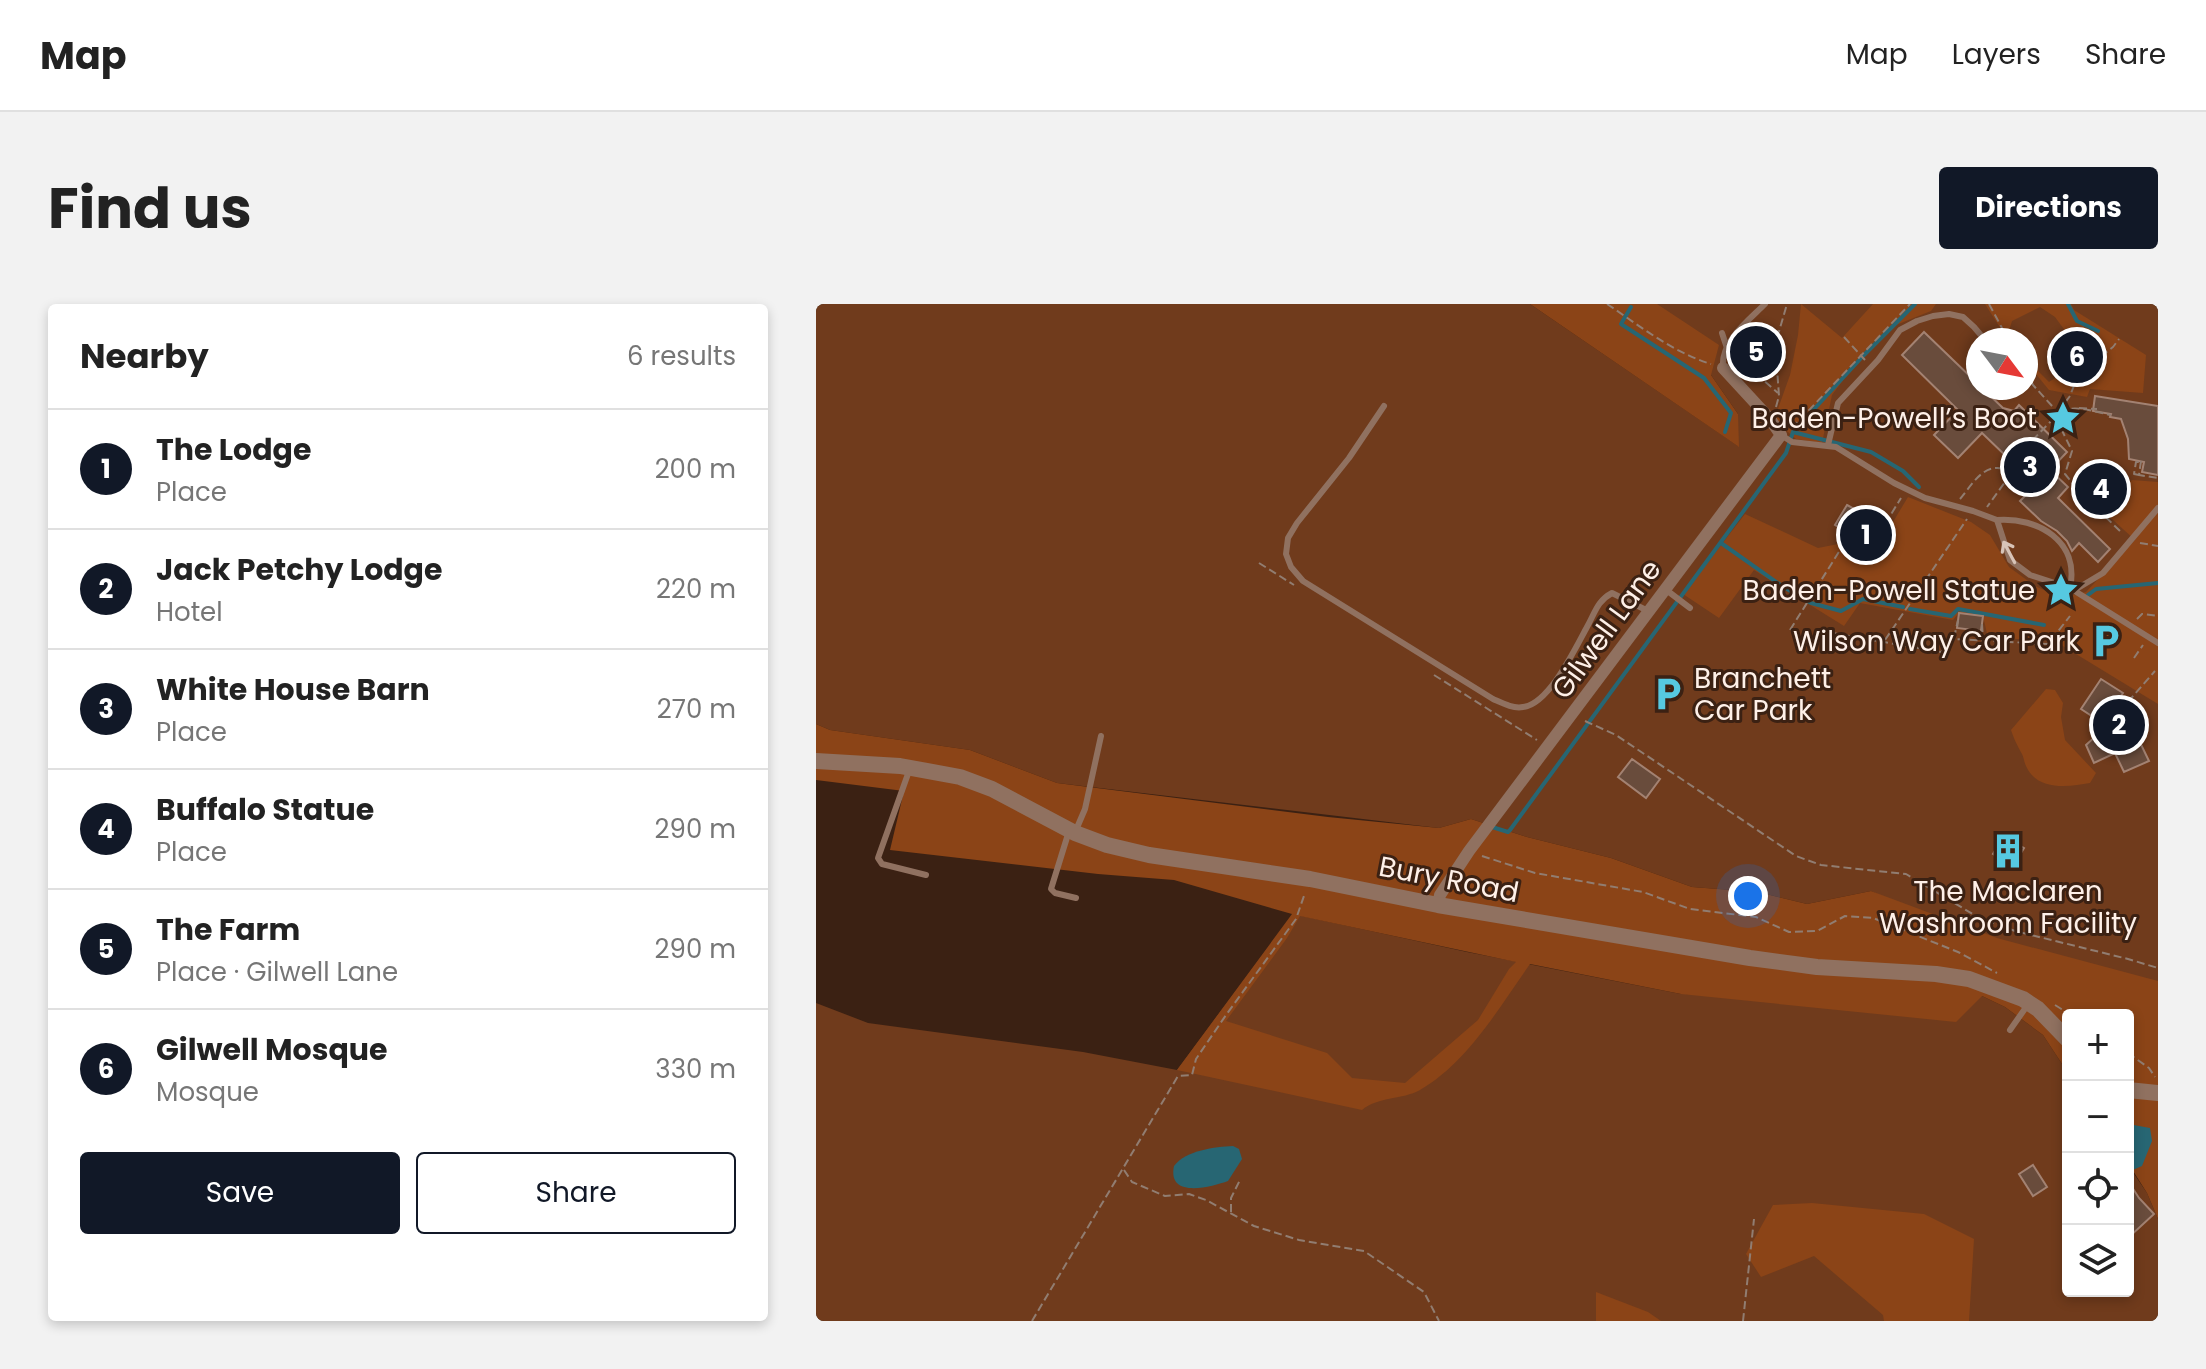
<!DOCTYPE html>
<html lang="en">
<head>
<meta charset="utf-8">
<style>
	:root { --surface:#fff; --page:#f2f2f2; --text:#222; --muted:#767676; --line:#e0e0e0; --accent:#111827 }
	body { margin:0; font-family:Poppins,sans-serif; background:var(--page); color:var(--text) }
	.controls { position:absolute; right:24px; bottom:24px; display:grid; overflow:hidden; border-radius:8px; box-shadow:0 4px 12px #0003 }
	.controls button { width:72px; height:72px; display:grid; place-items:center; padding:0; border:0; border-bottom:2px solid var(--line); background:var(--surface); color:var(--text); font:40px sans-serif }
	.compass { position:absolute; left:1150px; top:24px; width:72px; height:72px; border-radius:50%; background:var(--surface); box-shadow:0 4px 12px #0003; rotate:122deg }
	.you { position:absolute; left:932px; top:592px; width:28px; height:28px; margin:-20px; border:6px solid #fff; border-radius:50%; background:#1a73e8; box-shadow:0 0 0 12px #1a73e833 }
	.badge { display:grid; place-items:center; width:52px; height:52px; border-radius:50%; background:var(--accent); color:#fff; font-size:26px; font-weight:700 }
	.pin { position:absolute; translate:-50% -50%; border:4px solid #fff; box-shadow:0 2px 8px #0006 }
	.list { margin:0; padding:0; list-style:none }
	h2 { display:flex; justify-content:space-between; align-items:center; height:104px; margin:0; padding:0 32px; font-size:34px }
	h2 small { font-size:26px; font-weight:400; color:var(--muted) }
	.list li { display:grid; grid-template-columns:52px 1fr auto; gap:24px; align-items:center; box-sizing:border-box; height:120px; padding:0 32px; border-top:2px solid var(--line) }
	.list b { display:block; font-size:30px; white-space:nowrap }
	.list p { margin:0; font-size:26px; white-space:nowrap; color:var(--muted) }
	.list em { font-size:26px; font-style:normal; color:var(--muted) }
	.actions { display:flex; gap:16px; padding:24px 32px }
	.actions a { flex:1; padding:18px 0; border:2px solid var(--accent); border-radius:8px; text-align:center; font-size:28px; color:var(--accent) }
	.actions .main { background:var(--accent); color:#fff }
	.icon { flex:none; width:44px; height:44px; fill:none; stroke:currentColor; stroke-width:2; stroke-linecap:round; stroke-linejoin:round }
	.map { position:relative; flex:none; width:1342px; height:1017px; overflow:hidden; border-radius:8px }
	header { display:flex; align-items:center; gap:48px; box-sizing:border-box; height:112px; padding:0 40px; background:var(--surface); border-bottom:2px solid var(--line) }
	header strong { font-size:38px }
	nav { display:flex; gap:44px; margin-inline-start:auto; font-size:28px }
	.intro { display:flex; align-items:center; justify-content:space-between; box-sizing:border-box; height:192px; padding:0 48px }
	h1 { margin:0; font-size:56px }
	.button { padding:20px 36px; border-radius:8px; background:var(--accent); color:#fff; font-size:28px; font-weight:700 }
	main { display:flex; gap:48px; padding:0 48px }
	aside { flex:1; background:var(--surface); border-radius:8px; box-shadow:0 4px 12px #0003 }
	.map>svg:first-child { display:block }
	.green { fill:#703b1c; fill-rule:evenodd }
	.forest { fill:#8b4417; fill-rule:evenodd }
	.water { fill:#276673 }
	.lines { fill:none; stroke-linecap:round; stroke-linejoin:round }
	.stream { stroke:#276673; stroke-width:4 }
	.building { fill:#694c3c; stroke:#a38272; stroke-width:2 }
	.path { stroke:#917d71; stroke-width:2; stroke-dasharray:8 4; stroke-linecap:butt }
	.service { stroke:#907160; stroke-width:6 }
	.minor { stroke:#907160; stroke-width:12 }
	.tertiary { stroke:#907160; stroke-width:16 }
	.oneway { stroke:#d8c4b8 }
	.labels { text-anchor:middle; stroke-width:6; stroke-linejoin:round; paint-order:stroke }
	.poi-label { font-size:28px; fill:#fef0e8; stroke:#3b2113; text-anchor:end }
	.street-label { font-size:28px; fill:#fef0e8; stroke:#3b2113 }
</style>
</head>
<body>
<header>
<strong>Map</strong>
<nav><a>Map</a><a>Layers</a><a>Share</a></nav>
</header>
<div class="intro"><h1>Find us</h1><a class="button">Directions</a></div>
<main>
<aside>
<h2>Nearby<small>6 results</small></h2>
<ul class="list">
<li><span class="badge">1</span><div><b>The Lodge</b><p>Place</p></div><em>200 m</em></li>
<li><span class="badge">2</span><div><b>Jack Petchy Lodge</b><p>Hotel</p></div><em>220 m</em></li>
<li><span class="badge">3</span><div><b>White House Barn</b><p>Place</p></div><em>270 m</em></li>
<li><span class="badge">4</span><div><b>Buffalo Statue</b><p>Place</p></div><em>290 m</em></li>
<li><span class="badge">5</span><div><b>The Farm</b><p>Place · Gilwell Lane</p></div><em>290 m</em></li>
<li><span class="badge">6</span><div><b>Gilwell Mosque</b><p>Mosque</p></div><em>330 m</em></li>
</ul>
<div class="actions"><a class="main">Save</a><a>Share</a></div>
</aside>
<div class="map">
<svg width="1342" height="1017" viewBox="0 0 1342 1017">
	<rect width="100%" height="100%" fill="#3b2113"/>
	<g class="green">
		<path d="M 0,0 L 714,0 L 922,142 L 922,110 L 895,71 L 805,0 L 1342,0 L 1342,745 L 1312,711 L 1055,587 L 991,600 L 942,588 L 876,583 L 795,554 L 711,533 L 655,515 L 623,524 L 241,479 L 154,446 L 14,426 L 0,420 ZM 1162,36 L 1210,36 L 1210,84 L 1162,84 Z"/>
		<path d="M 477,610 L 651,648 L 865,690 L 1166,692 L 1189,703 L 1227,731 L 1252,769 L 1252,987 L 1312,987 L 1312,861 L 1331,889 L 1342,915 L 1342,1017 L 0,1017 L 0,699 L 52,719 L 267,748 L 361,766 Z"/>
	</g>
	<g class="forest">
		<path d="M 714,0 L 841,0 L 903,41 L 895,71 L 922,110 L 923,143 Z"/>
		<path d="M 985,0 L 1026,34 L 1057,0 L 1120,0 L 1115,7 L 1080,21 L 1031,71 L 1016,91 L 1006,139 L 980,135 L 958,116 L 974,71 L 982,31 Z"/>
		<path d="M 1169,0 L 1255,0 L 1258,6 L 1330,51 L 1327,89 L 1274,85 L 1271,93 L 1233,86 L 1210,58 L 1210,55 L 1233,78 L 1253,65 L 1247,50 L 1261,43 L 1239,13 L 1224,3 L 1196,17 L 1193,27 L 1194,36 L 1192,36 Z"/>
		<path d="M 1316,176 L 1342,178 L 1342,400 L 1237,336 L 1172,334 L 1167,312 L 1143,309 L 1137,316 L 1044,299 L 1028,322 L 938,266 L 903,314 L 867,290 L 929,210 L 1002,244 L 1032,238 L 1056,253 L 1092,193 L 1155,218 L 1174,231 L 1193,263 L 1219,282 L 1246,294 L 1270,288 L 1319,236 L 1285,205 Z"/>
		<path d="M 1230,385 L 1239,386 L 1247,399 L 1245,413 L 1249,436 L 1280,469 L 1274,479 C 1252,483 1221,487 1210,462 C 1208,458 1208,454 1206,450 C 1201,441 1198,435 1195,426 Z"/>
		<path d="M 0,420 L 14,426 L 154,446 L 241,479 L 512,513 L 623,524 L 655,515 L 711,533 L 795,554 L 876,583 L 942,588 L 991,600 L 1055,587 L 1181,634 L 1342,677 L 1342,915 L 1331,889 L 1312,859 L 1312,711 L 1252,711 L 1252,769 L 1227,731 L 1189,703 L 1166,692 L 1140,718 L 865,690 L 714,660 C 682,705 652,758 604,786 C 586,796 563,792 546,806 L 361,766 L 476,610 L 358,576 L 282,570 L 74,546 L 88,487 L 0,476 ZM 484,612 L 700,658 L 693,665 L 662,716 L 589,779 L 536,774 L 511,749 L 410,717 L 471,634 Z"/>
		<path d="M 996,899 L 1108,910 L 1158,935 L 1153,1017 L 1068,1017 L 1067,1011 L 998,952 L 945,973 L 930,950 L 957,901 Z"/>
		<path d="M 780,988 L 832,1008 L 845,1017 L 780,1017 Z"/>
	</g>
	<g class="water">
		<path d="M 1312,820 L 1334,824 L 1336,837 L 1326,862 L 1312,868 Z"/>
		<path d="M 417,842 L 423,845 L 426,855 L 412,877 C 395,883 351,895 358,862 C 370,846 399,843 417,842 Z"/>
	</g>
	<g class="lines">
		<g class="stream">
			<path d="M 1252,0 L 1261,17 L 1282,27"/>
			<path d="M 815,3 L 805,20 L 888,74 L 915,109 L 909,128"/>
			<path d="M 977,128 L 1055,148 L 1087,167 L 1103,183"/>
			<path d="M 905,239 L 966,282 L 995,299 L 1025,307 L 1047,295 L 1087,303"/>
			<path d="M 1272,291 L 1280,285 L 1342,279"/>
			<path d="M 1094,305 L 1135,312 L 1142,305 L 1228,321"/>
			<path d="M 676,523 L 692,528 L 694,526 L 970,149 L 977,128 L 1047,52 L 1099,0"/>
		</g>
	</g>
	<g class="building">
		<path d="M 1108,28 L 1162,80 L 1162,84 L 1166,84 L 1187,104 L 1198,107 L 1203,101 L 1251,148 L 1234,166 L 1252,183 L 1242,194 L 1294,245 L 1282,258 L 1263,239 L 1256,247 L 1251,237 L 1241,227 L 1225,217 L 1204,197 L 1220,181 L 1166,129 L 1142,154 L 1118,131 L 1142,106 L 1086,51 Z"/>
		<path d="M 939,32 L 947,38 L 945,42 L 958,51 L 950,62 L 929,47 Z"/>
		<path d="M 1270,40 L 1276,55 L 1254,65 L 1247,50 Z"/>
		<path d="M 1279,92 L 1342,102 L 1342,171 L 1326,168 L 1328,158 L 1313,155 L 1312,135 L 1305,115 L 1294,113 L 1295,110 L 1277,107 Z"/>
		<path d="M 1031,201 L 1069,222 L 1053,247 L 1034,235 L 1036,232 L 1019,221 Z"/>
		<path d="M 1143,309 L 1167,312 L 1165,327 L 1141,324 Z"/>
		<path d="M 1285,375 L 1307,389 L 1303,395 L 1333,457 L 1308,468 L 1299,449 L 1278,459 L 1270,441 L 1291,422 L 1265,405 Z"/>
		<path d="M 816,455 L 844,475 L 830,494 L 802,473 Z"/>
		<path d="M 1188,532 L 1208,544 L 1197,562 L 1177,550 Z"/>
		<path d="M 1217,861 L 1231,883 L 1217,892 L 1203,870 Z"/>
		<path d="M 1312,877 L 1323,894 L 1338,910 L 1312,934 Z"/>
	</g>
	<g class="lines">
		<g class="path">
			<path d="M 791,0 C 824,22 856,48 895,60"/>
			<path d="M 1173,0 L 1186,24 L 1187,36"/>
			<path d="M 941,22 L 950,38 L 949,42"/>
			<path d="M 1028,33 L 1049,56"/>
			<path d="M 945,42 L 956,47"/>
			<path d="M 950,42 L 964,25"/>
			<path d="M 959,52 L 950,64 L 942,58 L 940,63 L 947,76 L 962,89"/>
			<path d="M 1210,67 L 1217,81 L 1237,103 L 1238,107"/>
			<path d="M 960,103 L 963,92 L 960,50 L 957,48 L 971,0"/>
			<path d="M 1263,104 L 1281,105"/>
			<path d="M 1238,107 L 1243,109 L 1240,114 L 1236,112 Z"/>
			<path d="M 1242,108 L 1254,92 L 1262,71 L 1297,43 L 1303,35"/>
			<path d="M 1244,108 C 1258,100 1279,108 1295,111"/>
			<path d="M 1240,114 L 1256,147 L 1249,170 L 1262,186 L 1306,229"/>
			<path d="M 976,124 L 1094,0"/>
			<path d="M 1208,145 L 1238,114"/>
			<path d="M 1325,157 L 1323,171 L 1342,174"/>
			<path d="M 1188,164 L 1196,158"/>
			<path d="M 1323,171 L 1318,170 L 1320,158 L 1323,158"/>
			<path d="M 1144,195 C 1156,181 1167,159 1188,165 L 1189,178 L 1171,203"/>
			<path d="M 1041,215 L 1047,207 L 1069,220 L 1085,194"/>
			<path d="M 1032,236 L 1054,249 L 1072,222 L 1069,220"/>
			<path d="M 1324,239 L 1342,242"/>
			<path d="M 443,259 L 478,281"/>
			<path d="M 1321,315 L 1326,310 L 1342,312"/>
			<path d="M 1166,320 L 1167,335"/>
			<path d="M 974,326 L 1031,235 L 1035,224"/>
			<path d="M 1005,327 L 1125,348 L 1132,339 L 1138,335 L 1232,340 L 1254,312"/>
			<path d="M 1138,334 L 1142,316"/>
			<path d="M 1069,336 L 1151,215"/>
			<path d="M 1318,354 L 1327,341"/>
			<path d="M 618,371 L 721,436"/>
			<path d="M 1304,407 L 1339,367"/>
			<path d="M 769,417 L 800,431 L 980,552 L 1005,561 L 1090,570 L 1160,612 L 1199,627 L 1312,655 L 1342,664"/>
			<path d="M 666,552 L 719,569 L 827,588 L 874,605 L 940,613 L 973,628 L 1001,627 L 1029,612 L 1057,614 L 1142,648 L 1181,669"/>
			<path d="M 1239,701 L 1255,711"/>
			<path d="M 1312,749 L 1333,764 L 1339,773"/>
			<path d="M 308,866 L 316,878 L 349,892 L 373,890 L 390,896 L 438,922 L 483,936 L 548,947 L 608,988 L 623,1017"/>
			<path d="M 415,908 L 415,894 L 424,876"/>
			<path d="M 216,1017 L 362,772 L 376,771 L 380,755 L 410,711 L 480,615 L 489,589"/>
			<path d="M 927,1017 L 938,915"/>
		</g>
		<g class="service">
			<path d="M 906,29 L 911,44"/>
			<path d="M 907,64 C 904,38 932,17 949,0"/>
			<path d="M 568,102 L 533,154 L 481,219 L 472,234 L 470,250 L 475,263 L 487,277 L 677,395 C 686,399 697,405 707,403 C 733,400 759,345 771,323 C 779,309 781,297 796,289 L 832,307"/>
			<path d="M 965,131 L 976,138 L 1020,143 L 1078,179 L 1109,194 L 1157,207 L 1181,216 L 1194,256 L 1214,271 L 1254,284 L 1342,339"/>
			<path d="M 1012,141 L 1022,99 L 1062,56 L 1084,26 L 1101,17 L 1117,12 L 1133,10 L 1147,13 L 1158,23 L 1169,36"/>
			<path d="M 1181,216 C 1222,213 1264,237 1254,284"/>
			<path d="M 849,285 L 874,304"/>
			<path d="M 1257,287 L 1287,269 L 1342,204"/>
			<path d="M 93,467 L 62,554 L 66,560 L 110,571"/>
			<path d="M 260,526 L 269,505 L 285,432"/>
			<path d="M 253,527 L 235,585 L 239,589 L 260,594"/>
			<path d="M 1194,726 L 1213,699"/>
		</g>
		<path class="minor" d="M 622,601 L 624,591 L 653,547 L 965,131 L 954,115 L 907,64"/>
		<g class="tertiary">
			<path d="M 0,457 L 84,462 L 144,473 L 176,485 L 259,529 L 291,541 L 333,551 L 494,575 L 622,601 L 934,654 L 1001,663 L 1120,670 L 1153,675 L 1207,695 L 1222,705 L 1252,736"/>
			<path d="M 1312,786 L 1342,789"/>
		</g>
	</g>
	<defs><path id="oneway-shaft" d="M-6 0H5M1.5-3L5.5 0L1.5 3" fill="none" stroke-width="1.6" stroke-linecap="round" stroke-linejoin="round" transform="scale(2)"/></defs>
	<use class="oneway" href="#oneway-shaft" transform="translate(1193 248) rotate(-118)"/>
	<defs>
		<g id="sight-bare" transform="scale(2.76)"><path d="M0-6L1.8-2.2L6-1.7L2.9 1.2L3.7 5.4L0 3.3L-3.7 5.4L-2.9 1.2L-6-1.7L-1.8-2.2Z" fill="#56c9e1" stroke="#3b2113" stroke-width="2.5" paint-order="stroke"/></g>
		<g id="parking-bare" transform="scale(2.76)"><path d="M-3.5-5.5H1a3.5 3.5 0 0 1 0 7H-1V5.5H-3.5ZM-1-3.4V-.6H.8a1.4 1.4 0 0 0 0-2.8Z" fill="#56c9e1" stroke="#3b2113" stroke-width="2.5" paint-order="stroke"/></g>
		<g id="building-bare" transform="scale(2.76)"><path d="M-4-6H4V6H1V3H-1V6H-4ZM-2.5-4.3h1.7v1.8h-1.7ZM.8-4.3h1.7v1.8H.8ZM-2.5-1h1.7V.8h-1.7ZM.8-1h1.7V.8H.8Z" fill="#56c9e1" stroke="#3b2113" stroke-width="2.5" paint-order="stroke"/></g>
	</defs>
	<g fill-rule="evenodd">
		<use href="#sight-bare" x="1247" y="114"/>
		<use href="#sight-bare" x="1245" y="286"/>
		<use href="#parking-bare" x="1290" y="337"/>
		<use href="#parking-bare" x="852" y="390"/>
		<use href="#building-bare" x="1192" y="547"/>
	</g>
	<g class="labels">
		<g class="poi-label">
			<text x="1221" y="124">Baden-Powell’s Boot</text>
			<text x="1219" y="296">Baden-Powell Statue</text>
			<text x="1264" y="347">Wilson Way Car Park</text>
			<text x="878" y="384" text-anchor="start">Branchett<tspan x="878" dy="32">Car Park</tspan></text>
			<text x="1192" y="597" text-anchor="middle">The Maclaren<tspan x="1192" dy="32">Washroom Facility</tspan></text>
		</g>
		<g class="street-label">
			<text transform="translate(790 325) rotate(-54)" y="10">Gilwell Lane</text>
			<text transform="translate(633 575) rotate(11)" y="10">Bury Road</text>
		</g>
	</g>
</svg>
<div class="controls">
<button>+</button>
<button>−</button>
<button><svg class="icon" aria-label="locate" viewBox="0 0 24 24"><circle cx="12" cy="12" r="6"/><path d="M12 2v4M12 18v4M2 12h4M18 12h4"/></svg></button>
<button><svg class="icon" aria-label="layers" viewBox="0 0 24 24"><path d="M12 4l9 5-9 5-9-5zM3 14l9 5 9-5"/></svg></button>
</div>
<svg class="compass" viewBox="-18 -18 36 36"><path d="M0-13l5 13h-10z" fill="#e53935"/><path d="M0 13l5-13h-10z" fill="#767676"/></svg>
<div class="you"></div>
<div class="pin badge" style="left:1050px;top:231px">1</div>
<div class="pin badge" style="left:1303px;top:421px">2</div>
<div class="pin badge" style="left:1214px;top:163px">3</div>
<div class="pin badge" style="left:1285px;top:185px">4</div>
<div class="pin badge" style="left:940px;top:48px">5</div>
<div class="pin badge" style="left:1261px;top:53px">6</div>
</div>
</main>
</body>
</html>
